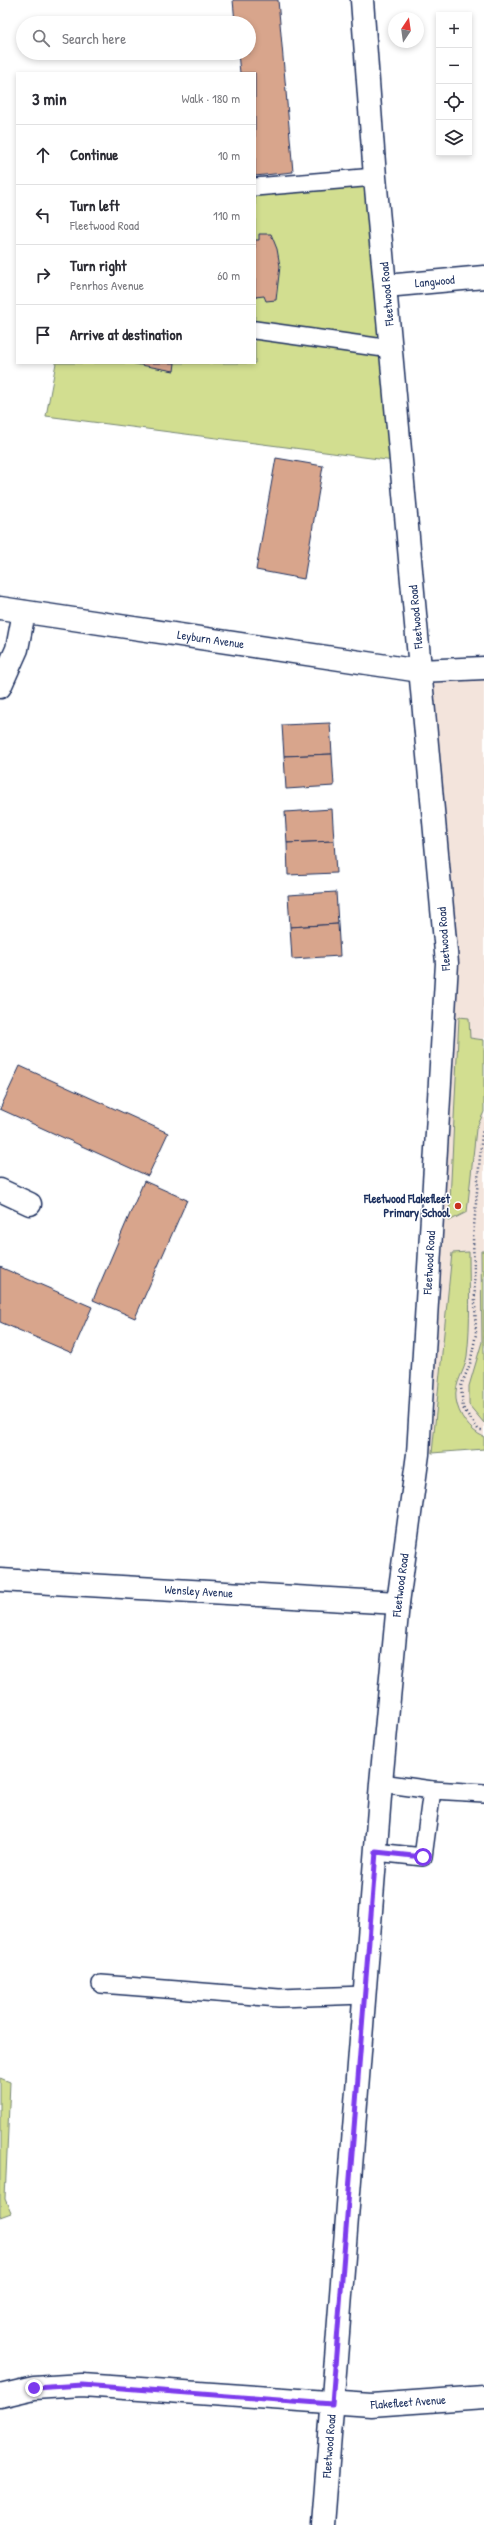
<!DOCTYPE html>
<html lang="en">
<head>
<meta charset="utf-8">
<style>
	:root { --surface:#fff; --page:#f7f7f7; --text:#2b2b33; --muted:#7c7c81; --line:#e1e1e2 }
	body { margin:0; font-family:"Patrick Hand",sans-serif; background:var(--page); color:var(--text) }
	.controls { position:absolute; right:12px; top:12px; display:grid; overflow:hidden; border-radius:0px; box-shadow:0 2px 6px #0003 }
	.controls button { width:36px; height:36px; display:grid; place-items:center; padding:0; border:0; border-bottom:1px solid var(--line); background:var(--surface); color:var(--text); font:20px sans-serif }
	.compass { position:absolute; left:388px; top:12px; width:36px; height:36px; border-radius:50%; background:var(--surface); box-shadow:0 2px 6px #0003; rotate:13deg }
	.stop { position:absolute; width:12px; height:12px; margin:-9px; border:3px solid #7c3aed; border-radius:50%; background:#fff }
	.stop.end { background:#7c3aed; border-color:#fff; box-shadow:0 1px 4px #0008 }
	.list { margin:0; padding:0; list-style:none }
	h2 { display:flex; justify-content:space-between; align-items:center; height:52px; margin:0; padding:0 16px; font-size:17px }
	h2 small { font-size:13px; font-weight:400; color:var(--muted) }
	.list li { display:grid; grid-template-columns:26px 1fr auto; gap:12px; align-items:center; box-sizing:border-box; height:60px; padding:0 16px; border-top:1px solid var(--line) }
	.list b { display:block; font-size:15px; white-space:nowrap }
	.list p { margin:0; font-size:13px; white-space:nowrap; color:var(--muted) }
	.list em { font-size:13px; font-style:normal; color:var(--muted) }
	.icon { flex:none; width:22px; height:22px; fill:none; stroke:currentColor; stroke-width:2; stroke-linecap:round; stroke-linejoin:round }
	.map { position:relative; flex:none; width:484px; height:2525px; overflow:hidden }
	.search { position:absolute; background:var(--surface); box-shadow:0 2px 6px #0003; left:16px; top:16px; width:240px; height:44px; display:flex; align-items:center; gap:10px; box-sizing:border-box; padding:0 14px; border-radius:22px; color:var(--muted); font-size:15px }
	.panel { position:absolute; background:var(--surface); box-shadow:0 2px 6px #0003; left:16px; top:72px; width:240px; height:292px; border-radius:0px }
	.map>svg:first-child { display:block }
	.built { fill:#f3e4dc }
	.green { fill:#d2de90; stroke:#768677 }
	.building { fill:#d8a58c; stroke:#1b2f5e }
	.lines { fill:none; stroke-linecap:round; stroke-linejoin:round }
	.service-casing { stroke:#1b2f5e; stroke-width:20 }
	.minor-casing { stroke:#1b2f5e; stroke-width:25 }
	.tertiary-casing { stroke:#1b2f5e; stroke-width:25 }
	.path { stroke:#1b2f5e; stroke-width:2.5; stroke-dasharray:1 3; stroke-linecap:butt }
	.service { stroke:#fff; stroke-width:17 }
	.minor { stroke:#fff; stroke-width:22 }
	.tertiary { stroke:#fff; stroke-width:22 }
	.route { stroke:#7c3aed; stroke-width:5 }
	.poi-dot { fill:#c8321e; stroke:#fff; stroke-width:1.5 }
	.labels { text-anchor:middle; stroke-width:3; stroke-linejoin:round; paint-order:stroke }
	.street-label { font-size:12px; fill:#1b2f5e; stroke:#fff }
	.poi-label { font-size:12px; font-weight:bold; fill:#1b2f5e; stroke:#fff; text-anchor:end }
</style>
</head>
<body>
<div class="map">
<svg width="484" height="2525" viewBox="0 0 484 2525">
	<rect width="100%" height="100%" fill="#fff"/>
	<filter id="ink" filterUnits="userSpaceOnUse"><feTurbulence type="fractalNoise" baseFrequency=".025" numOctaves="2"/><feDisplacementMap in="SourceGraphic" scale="8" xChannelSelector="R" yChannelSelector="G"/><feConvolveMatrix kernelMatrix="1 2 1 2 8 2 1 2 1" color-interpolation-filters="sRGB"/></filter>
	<g filter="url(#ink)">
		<path class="built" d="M 484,668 L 484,1449 L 418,1454 L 447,963 L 420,671 Z"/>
		<g class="green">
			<path d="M 375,177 L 402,462 L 46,416 L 56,363 L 255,363 L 255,187 Z"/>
			<path d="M 459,1017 L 469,1018 L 470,1038 L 484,1040 L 484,1112 L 476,1129 L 467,1212 L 449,1221 Z"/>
			<path d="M 481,1251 L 484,1251 L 484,1423 L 469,1405 L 469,1386 L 482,1342 Z"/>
			<path d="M 469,1252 C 469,1287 471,1322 467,1356 C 465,1372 454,1382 456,1399 C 458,1415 470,1431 484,1437 L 484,1449 L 432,1453 L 452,1253 Z"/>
			<path d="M 0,2078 L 10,2082 L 5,2199 L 11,2213 L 0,2217 Z"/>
		</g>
		<g class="building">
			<path d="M 233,0 L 278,0 L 293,172 L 255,176 L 255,73 L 240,73 L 238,53 L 249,53 L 249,23 L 235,23 Z"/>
			<path d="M 259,234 L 271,234 L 277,249 L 280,266 L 276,300 L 266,301 L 264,296 L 255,297 L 255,240 L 259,240 Z"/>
			<path d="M 130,363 L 175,363 L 174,371 Z"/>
			<path d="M 276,458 L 323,466 L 304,579 L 256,570 Z"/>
			<path d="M 330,723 L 332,754 L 284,756 L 282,725 Z"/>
			<path d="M 332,754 L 334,786 L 286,789 L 284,756 Z"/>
			<path d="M 332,809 L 334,841 L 287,843 L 285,812 Z"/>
			<path d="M 334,841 L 336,873 L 288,875 L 287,843 Z"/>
			<path d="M 336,892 L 338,924 L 290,927 L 288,895 Z"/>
			<path d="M 338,924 L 340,956 L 292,959 L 290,927 Z"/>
			<path d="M 20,1066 L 168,1133 L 148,1176 L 0,1109 Z"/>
			<path d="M 144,1181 L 187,1200 L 135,1318 L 93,1300 Z"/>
			<path d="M 0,1267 L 92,1307 L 72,1353 L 0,1322 Z"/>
		</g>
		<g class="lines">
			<g class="service-casing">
				<g id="service">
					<path d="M 255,187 L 375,177"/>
					<path d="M 255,330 L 391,349"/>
					<path d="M 381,1783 L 432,1790 L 484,1793"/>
					<path d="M 376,1852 L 423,1857 L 432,1790"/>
					<path d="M 101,1984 L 279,1998 L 364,1995"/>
				</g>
			</g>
			<g class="minor-casing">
				<g id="minor">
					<path id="s1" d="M 386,286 L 484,277"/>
					<path id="s2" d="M 0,608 L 420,671 L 484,668"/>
					<path d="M 0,687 L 17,649 L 24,612"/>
					<path d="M 0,1190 L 30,1204"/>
					<path id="s3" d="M 0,1580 L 398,1603"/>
					<path id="s4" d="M 0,2396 L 34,2388 L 82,2385 L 371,2405 L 484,2397"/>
				</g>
			</g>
			<g class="tertiary-casing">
				<g id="tertiary">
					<path id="s5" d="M 323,2525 L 381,1783 L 398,1603 L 418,1454 L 447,963 L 375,177 L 362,0"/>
				</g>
			</g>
			<path class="path" d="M 484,1128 L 482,1133 L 473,1238 L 476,1334 L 470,1364 L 461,1386 L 463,1408 L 478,1429 L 484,1431"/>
			<use href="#service" class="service"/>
			<use href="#minor" class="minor"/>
			<use href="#tertiary" class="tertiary"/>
		</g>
	</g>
	<g class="lines" filter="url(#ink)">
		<path class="route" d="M 34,2388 L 82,2385 L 332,2404 L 376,1852 L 423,1857"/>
	</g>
	<circle class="poi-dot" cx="458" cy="1206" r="4"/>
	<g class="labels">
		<g class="street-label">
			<text dy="4" stroke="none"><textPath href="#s1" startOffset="49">Langwood</textPath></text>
			<text transform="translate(387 294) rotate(-95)" y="4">Fleetwood Road</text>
			<text transform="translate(416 617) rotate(-95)" y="4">Fleetwood Road</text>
			<text dy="4" stroke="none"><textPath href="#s2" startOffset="213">Leyburn Avenue</textPath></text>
			<text transform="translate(444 939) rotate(-94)" y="4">Fleetwood Road</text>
			<text dy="4" stroke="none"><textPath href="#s5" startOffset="1267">Fleetwood Road</textPath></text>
			<text dy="4" stroke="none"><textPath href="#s5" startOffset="943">Fleetwood Road</textPath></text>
			<text dy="4" stroke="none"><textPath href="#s3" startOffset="199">Wensley Avenue</textPath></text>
			<text dy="4" stroke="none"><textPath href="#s4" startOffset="410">Flakefleet Avenue</textPath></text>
			<text dy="4" stroke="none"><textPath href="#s5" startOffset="79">Fleetwood Road</textPath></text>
		</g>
		<g class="poi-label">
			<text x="450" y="1203">Fleetwood Flakefleet<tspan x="450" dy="14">Primary School</tspan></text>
		</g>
	</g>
</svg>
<div class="controls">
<button>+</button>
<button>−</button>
<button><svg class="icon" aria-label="locate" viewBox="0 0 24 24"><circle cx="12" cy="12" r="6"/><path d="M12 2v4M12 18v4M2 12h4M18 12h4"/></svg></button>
<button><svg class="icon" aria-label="layers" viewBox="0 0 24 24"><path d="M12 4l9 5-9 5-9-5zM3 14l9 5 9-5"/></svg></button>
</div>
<svg class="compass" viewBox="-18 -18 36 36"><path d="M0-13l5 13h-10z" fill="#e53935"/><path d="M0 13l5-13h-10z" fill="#7c7c81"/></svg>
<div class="stop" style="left:423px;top:1857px"></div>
<div class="stop end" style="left:34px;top:2388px"></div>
<div class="search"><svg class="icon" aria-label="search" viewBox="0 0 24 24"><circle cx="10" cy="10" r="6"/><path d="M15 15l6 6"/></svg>Search here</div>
<section class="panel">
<h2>3 min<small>Walk · 180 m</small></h2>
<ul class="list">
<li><svg class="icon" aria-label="ahead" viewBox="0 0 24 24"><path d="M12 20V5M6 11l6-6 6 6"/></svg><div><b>Continue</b></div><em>10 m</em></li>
<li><svg class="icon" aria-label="left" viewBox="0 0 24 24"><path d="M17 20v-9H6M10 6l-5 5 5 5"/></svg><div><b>Turn left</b><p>Fleetwood Road</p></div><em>110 m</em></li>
<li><svg class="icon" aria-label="right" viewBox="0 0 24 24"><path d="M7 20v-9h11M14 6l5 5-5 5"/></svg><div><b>Turn right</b><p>Penrhos Avenue</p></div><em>60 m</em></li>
<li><svg class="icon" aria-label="arrive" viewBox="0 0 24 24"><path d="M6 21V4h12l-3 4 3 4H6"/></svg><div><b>Arrive at destination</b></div></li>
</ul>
</section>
</div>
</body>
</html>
